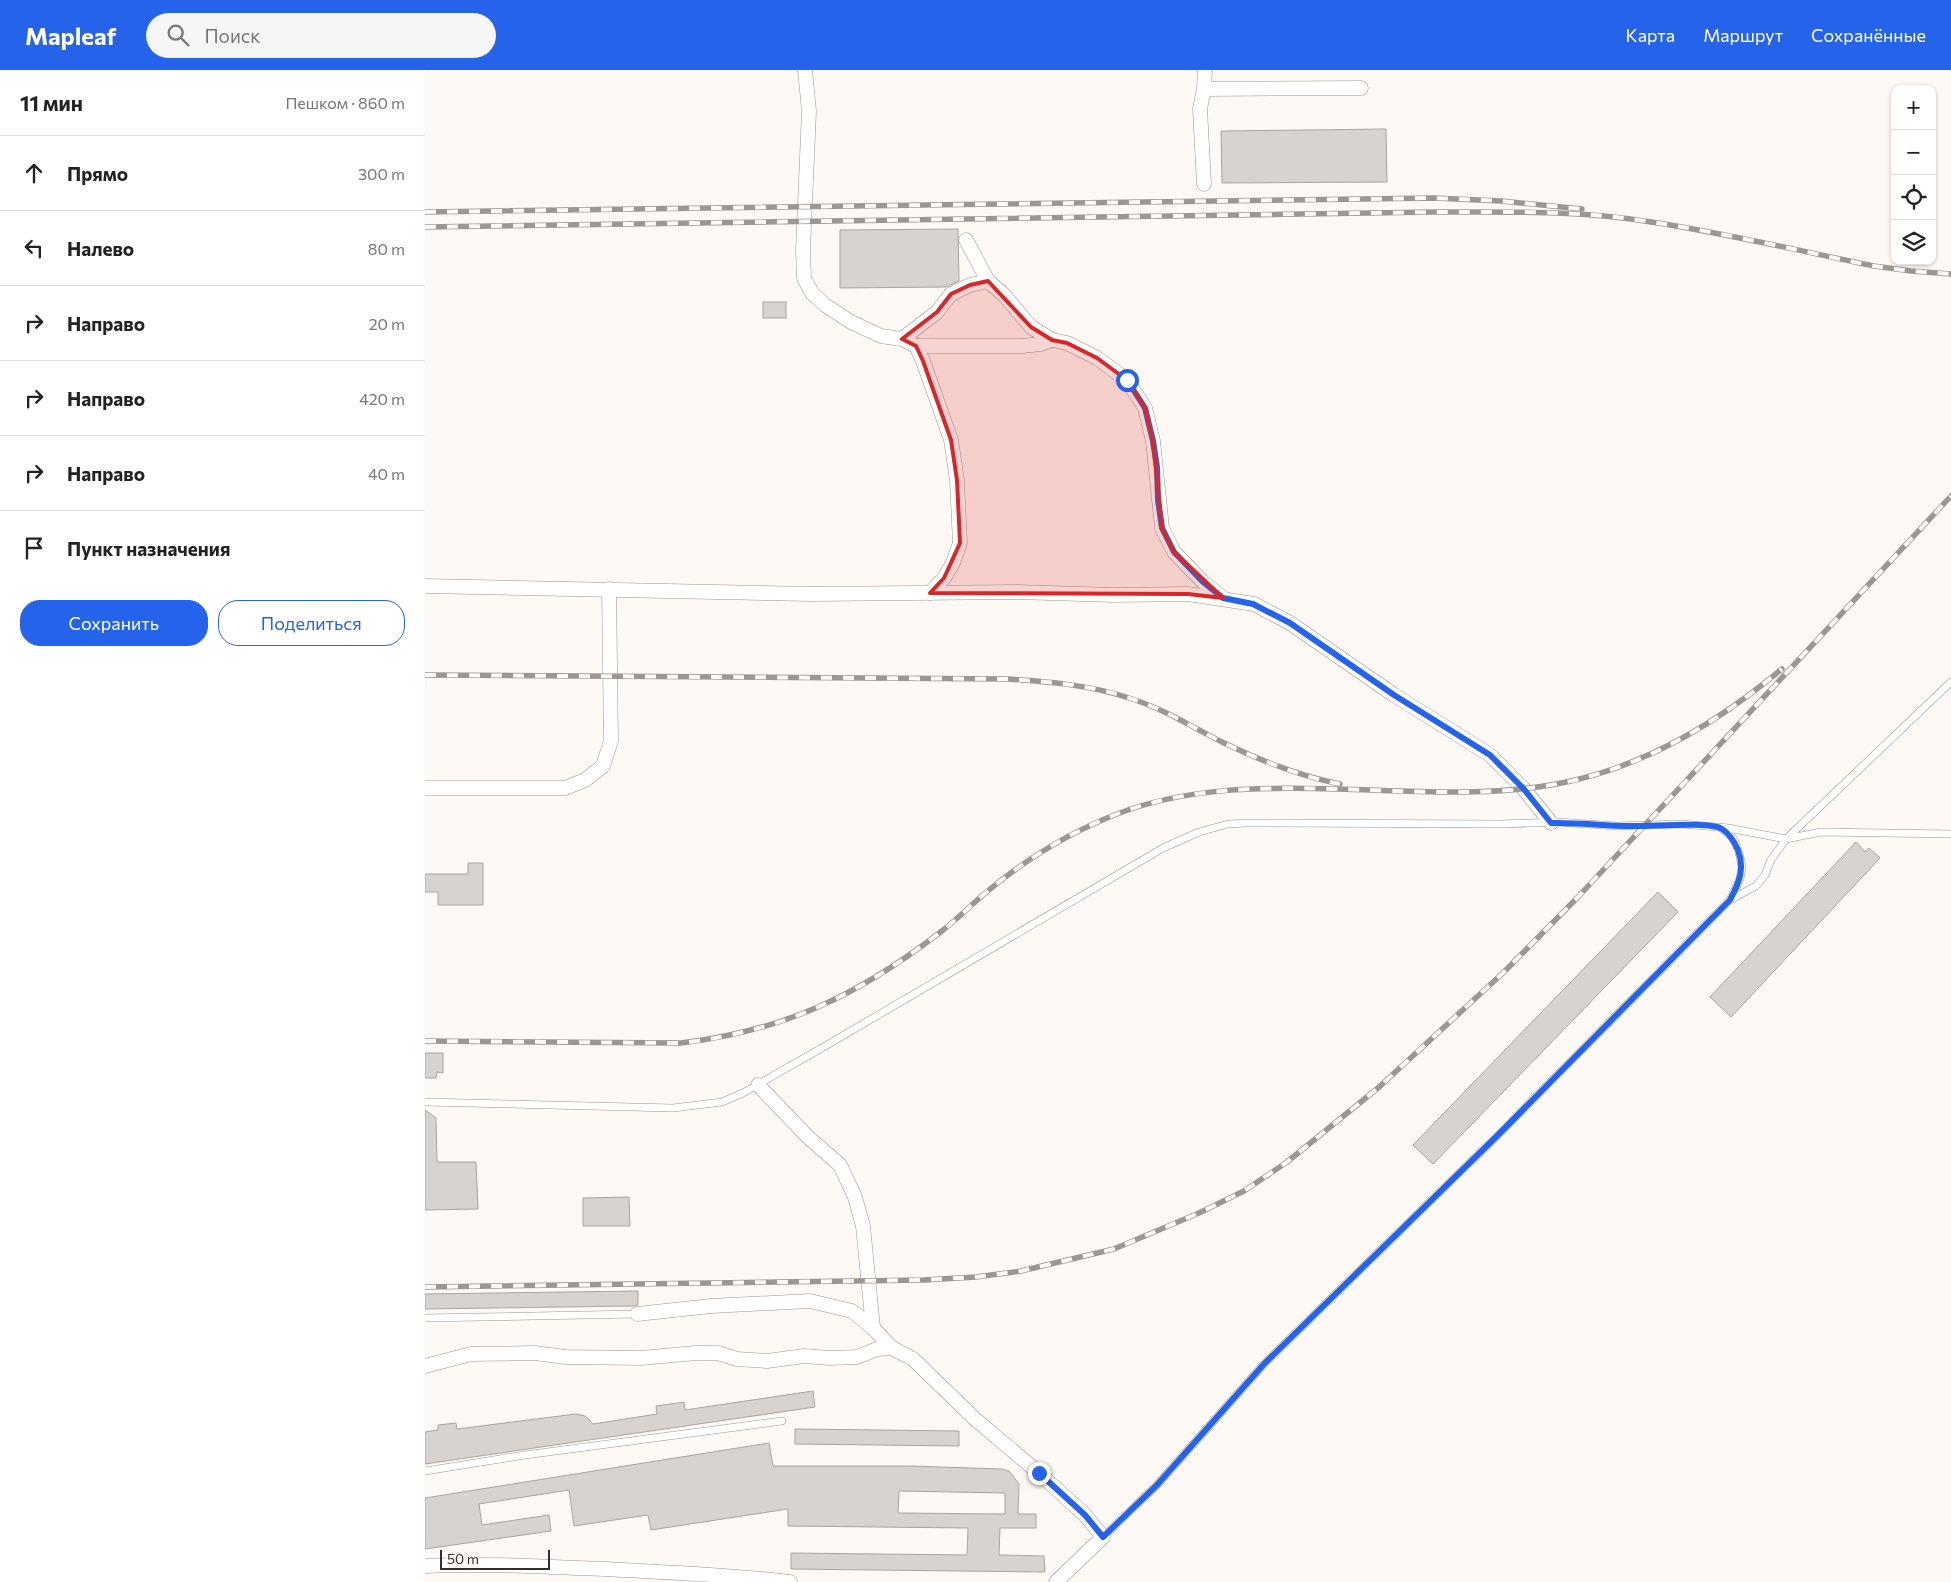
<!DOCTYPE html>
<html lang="ru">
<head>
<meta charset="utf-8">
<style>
	:root { --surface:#fff; --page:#f6f6f6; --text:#222; --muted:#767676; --line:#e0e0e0; --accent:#2563eb }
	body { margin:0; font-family:Commissioner,sans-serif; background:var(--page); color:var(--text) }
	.controls { position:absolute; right:15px; top:15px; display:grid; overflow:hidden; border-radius:10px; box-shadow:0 1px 4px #0004 }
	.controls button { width:45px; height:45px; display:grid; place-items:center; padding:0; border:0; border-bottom:1px solid var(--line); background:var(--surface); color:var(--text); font:25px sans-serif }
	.scale { position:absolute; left:15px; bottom:12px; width:110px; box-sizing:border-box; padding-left:5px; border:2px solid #32302e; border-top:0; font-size:14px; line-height:18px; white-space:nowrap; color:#32302e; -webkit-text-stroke:4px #fef9f4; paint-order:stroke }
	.stop { position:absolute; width:15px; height:15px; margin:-11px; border:4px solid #2563eb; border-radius:50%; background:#fff }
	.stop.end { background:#2563eb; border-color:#fff; box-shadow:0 1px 5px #0008 }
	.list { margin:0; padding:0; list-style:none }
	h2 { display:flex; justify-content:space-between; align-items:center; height:65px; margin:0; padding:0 20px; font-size:21px }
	h2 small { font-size:16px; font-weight:400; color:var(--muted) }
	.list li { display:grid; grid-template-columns:32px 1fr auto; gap:15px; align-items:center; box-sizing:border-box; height:75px; padding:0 20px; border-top:1px solid var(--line) }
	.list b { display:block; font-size:19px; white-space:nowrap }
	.list em { font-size:16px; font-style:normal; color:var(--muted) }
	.actions { display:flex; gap:10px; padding:15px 20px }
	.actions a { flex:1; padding:11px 0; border:1px solid var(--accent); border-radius:20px; text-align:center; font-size:18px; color:var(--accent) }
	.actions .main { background:var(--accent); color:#fff }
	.icon { flex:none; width:28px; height:28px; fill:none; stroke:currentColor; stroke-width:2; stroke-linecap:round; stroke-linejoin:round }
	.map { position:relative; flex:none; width:1526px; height:1512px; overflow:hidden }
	header { display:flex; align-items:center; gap:30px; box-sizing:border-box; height:70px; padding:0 25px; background:var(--accent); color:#fff }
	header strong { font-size:24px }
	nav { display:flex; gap:28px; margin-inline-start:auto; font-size:18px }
	.search { width:350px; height:45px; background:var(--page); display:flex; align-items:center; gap:12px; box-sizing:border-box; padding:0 18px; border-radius:28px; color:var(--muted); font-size:19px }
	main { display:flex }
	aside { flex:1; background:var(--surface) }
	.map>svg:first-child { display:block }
	.building { fill:#d8d3ce; stroke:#a9a4a0; fill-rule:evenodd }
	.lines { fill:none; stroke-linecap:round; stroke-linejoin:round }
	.service-casing { stroke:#9a9590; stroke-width:8 }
	.minor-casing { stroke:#9a9590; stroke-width:15 }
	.service { stroke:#fff; stroke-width:7 }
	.minor { stroke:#fff; stroke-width:14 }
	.rail-casing { stroke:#9b9794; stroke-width:5.5 }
	.rail { stroke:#fef9f4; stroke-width:4; stroke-dasharray:11; stroke-linecap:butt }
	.route { stroke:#2563eb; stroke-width:6 }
	.marked { fill:#d62828; fill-opacity:0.2; stroke:#d62828; stroke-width:4; stroke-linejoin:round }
</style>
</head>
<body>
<header>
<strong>Mapleaf</strong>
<div class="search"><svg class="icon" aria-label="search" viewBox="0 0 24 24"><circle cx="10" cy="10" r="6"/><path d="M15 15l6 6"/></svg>Поиск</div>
<nav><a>Карта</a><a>Маршрут</a><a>Сохранённые</a></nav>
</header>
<main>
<aside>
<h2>11 мин<small>Пешком · 860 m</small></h2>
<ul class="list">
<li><svg class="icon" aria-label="ahead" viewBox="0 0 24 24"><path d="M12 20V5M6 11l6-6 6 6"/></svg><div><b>Прямо</b></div><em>300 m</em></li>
<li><svg class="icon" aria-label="left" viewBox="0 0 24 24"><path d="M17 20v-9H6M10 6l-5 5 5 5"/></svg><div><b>Налево</b></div><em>80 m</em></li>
<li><svg class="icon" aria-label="right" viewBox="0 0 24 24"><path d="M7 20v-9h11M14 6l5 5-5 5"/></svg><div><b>Направо</b></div><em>20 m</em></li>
<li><svg class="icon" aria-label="right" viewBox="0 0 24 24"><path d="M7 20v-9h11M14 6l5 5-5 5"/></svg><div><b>Направо</b></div><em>420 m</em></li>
<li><svg class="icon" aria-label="right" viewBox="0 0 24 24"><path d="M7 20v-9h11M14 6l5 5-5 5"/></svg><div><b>Направо</b></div><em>40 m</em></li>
<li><svg class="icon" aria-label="arrive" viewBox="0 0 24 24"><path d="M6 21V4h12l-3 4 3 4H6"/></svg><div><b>Пункт назначения</b></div></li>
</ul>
<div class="actions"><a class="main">Сохранить</a><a>Поделиться</a></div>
</aside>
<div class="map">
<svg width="1526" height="1512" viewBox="0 0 1526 1512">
	<rect width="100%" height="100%" fill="#fef9f4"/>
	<g class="building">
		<path d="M 961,59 L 962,112 L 797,113 L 796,61 Z"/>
		<path d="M 533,159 L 534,211 L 521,217 L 415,218 L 415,160 Z"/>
		<rect x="338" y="232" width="23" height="16"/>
		<path d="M 1431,772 L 1440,782 L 1444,778 L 1455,788 L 1306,947 L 1285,927 Z"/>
		<path d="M 43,793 L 58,793 L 58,835 L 13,835 L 13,822 L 0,822 L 0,804 L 43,804 Z"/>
		<path d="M 1233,822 L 1253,842 L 1008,1094 L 988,1075 Z"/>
		<path d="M 0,983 L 18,983 L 18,1003 L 12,1002 L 11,1008 L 0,1008 Z"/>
		<path d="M 0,1040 L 11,1048 L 12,1092 L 51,1092 L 53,1139 L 0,1140 Z"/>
		<path d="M 204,1127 L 205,1156 L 158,1156 L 158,1128 Z"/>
		<path d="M 213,1221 L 213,1235 L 208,1236 L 0,1239 L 0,1224 Z"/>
		<path d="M 388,1321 L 390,1337 L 0,1394 L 0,1362 L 13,1360 L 13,1355 L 31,1353 L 32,1359 L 151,1344 L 160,1346 L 168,1354 L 232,1344 L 231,1336 L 259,1332 L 260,1340 Z"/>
		<path d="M 370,1359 L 534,1361 L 534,1376 L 370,1374 Z"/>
		<path d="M 344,1373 L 348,1396 L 485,1396 L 577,1399 L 584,1401 L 594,1414 L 593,1444 L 611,1444 L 611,1458 L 575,1458 L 574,1485 L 619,1486 L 620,1502 L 366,1499 L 366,1483 L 542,1485 L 543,1458 L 363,1456 L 363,1439 L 226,1460 L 223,1445 L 149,1456 L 144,1420 L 54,1434 L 57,1455 L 124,1445 L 126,1461 L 0,1479 L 0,1428 ZM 474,1421 L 580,1423 L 580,1444 L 473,1443 Z"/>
	</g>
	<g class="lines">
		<g class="service-casing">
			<g id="service">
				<path d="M 1296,758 L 1308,768 L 1314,782 L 1317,797 L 1315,809 L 1305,830"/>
				<path d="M 0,1032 L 248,1038 L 297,1032 L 318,1023 L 402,975 L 738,778 L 774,762 L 803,754 L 822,753 L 1076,754 L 1133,752 L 1192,756 L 1257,754 L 1303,758 L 1361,769 L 1396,762 L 1526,764"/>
				<path d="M 0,1248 L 212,1244"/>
				<path d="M 0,1401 L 100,1385 L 357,1351"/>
				<path d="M 678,1467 L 732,1415 L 839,1294 L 1072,1066 L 1305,830 L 1331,816 L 1340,805 L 1346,790 L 1361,769 L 1526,612"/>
			</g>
		</g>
		<g class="minor-casing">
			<g id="minor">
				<path d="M 380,0 L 384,41 L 378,180 L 379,208 L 387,223 L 400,235 L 426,252 L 456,266 L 477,269 L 491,276 L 498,291 L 526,370 L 532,410 L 535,473 L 528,493 L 519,508 L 505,523"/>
				<path d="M 779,19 L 936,18"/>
				<path d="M 779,114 L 775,39 L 779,19 L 780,0"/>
				<path d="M 541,170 L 563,211 L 579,225 L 606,257 L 627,270"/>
				<path d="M 477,269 L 512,242 L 526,224 L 545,215 L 563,211"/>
				<path d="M 491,276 L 597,276 L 616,274 L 627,270 L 642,273 L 672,288 L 702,310 L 720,338 L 728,371 L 737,458 L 749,482 L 778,512 L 798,528"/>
				<path d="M 0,516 L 387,524 L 592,522 L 689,525 L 763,524 L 829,534 L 865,553 L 969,625 L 1065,685 L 1098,718 L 1126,753"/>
				<path d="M 0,718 L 140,718 L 160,710 L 178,696 L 186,671 L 184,519"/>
				<path d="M 333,1015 L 384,1068 L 415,1095 L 430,1127 L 438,1156 L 448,1258"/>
				<path d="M 212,1244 L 286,1236 L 385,1231 L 427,1241 L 448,1258 L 467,1278"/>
				<path d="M 0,1296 L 46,1284 L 110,1283 L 140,1287 L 216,1288 L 271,1283 L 293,1283 L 312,1289 L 342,1291 L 379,1286 L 405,1288 L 432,1287 L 452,1279 L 467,1278 L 488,1289 L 550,1349 L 614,1403 L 660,1445 L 678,1467 L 631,1512"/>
				<path d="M 0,1496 C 66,1493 132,1497 198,1500 C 254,1503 310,1505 365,1512"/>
			</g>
		</g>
		<use href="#service" class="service"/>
		<use href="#minor" class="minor"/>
		<g class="rail-casing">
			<g id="rail">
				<path d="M 0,142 L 1009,128 L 1076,131 L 1157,139"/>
				<path d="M 0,157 L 1010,142 C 1081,142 1155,140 1226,152 C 1300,163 1375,181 1449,196 L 1486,201 L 1526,204"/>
				<path d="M 0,605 L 583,609 C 625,612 667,615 707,629 C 739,639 767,657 797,672 C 834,690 874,706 915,714"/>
				<path d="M 0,971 L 256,973 C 358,961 432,926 513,864 C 529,852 543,838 558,825 C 598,791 643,763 692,744 C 762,717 837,717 912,719 C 989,721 1070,728 1146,711 C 1226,693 1294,651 1357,599"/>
				<path d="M 0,1217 L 499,1210 L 551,1207 L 596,1201 L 689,1179 L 774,1143 L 819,1121 L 862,1092 L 953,1018 L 1079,902 L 1153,827 L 1526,426"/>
			</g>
		</g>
		<use href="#rail" class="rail"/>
	</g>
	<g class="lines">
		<path class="route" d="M 614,1403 L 660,1445 L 678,1467 L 732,1415 L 839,1294 L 1072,1066 L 1305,830 C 1314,813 1320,799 1313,780 C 1309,771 1305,764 1297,759 C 1285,751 1223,757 1206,756 C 1179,756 1152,752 1126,753 L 1098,718 L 1065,685 L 969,625 L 865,553 L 828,534 L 798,528 L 778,512 L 749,482 L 737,458 L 733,430 L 732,397 L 728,371 L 720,338 L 702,310"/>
	</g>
	<path class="marked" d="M 563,211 L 606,257 L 627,270 L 642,273 L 672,288 L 702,310 L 720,338 L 728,371 L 737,458 L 749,482 L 798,528 L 763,524 L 505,523 L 519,508 L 535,473 L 532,410 L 526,370 L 498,291 L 491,276 L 477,269 L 512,242 L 526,224 L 545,215 Z"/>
</svg>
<div class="controls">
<button>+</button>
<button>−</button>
<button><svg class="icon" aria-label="locate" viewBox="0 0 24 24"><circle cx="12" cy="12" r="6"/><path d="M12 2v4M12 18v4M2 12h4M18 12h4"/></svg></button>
<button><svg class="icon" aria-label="layers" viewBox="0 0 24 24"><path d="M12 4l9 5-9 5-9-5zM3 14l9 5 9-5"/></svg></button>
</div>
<div class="scale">50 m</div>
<div class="stop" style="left:702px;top:310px"></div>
<div class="stop end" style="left:614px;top:1403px"></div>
</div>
</main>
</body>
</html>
